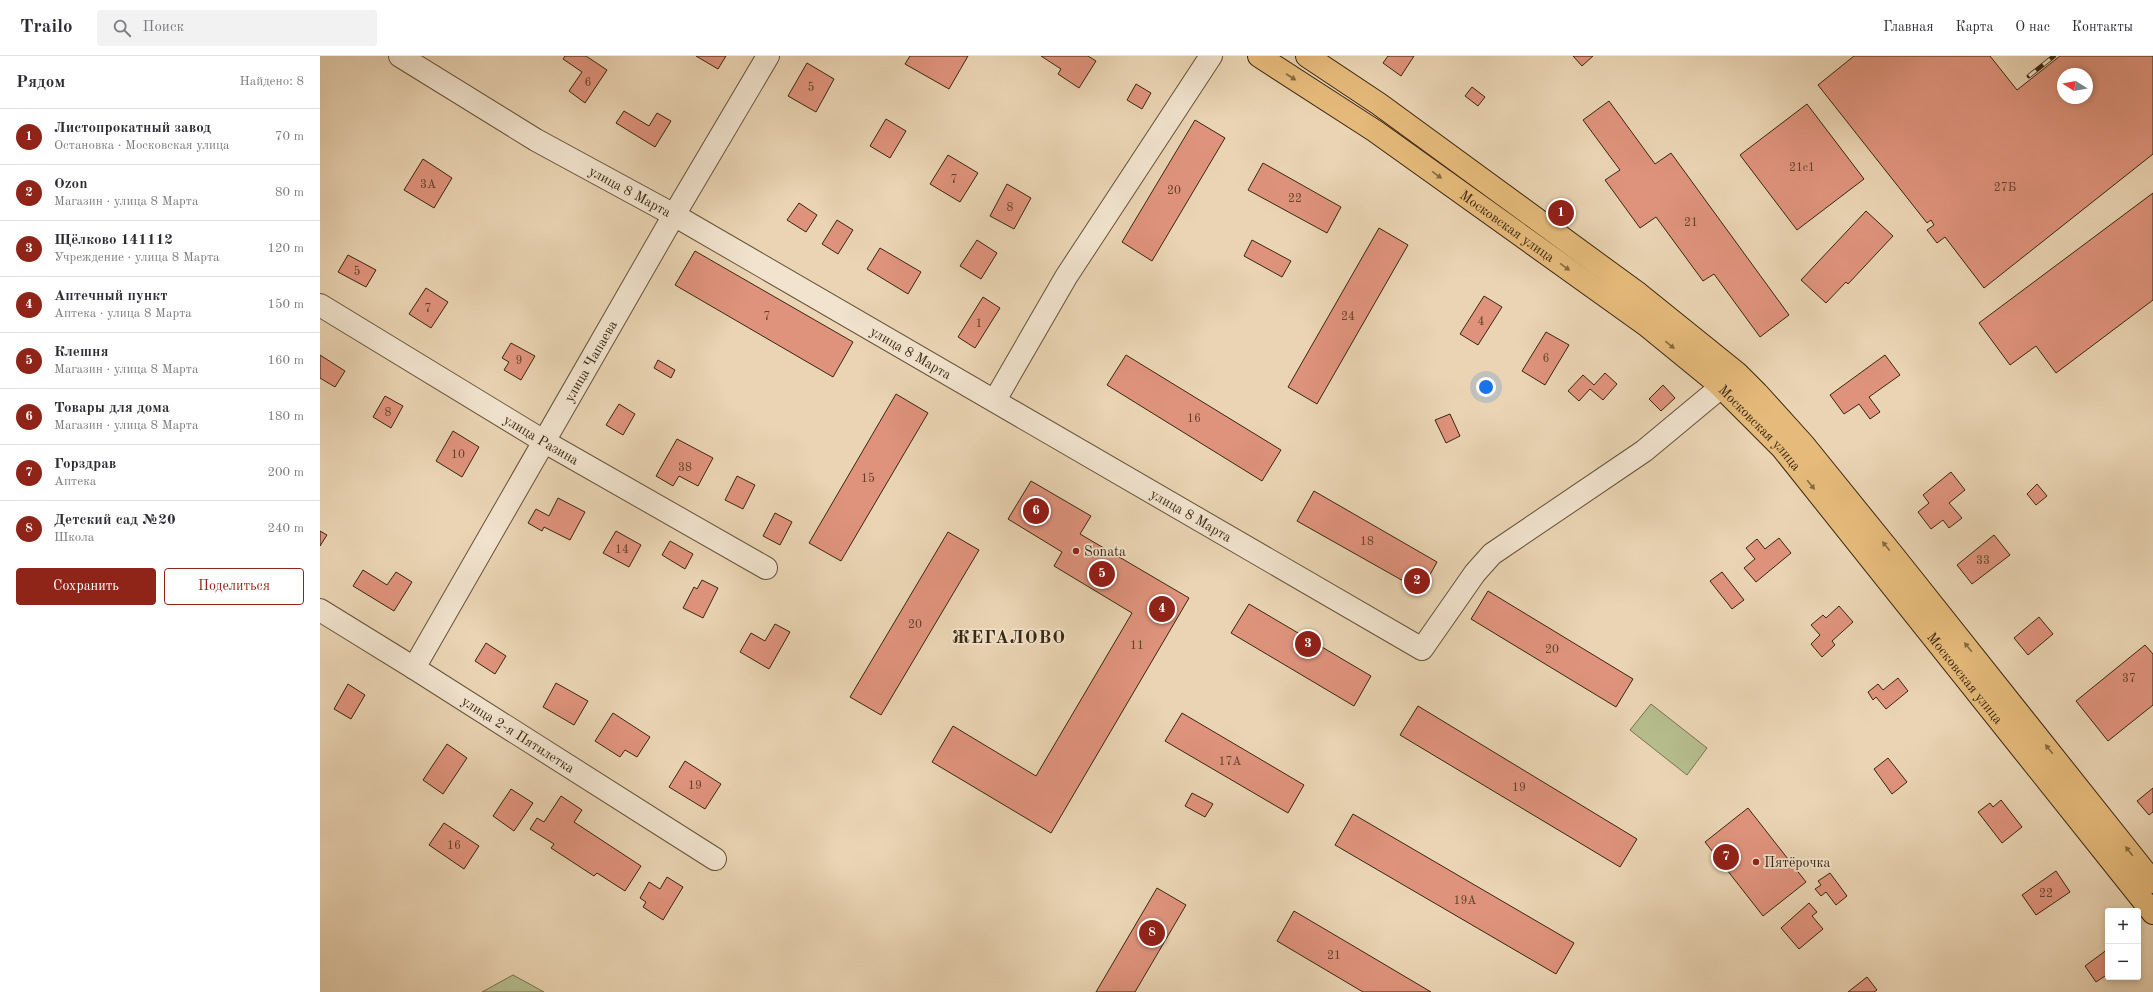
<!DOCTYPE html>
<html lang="ru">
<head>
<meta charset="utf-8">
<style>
	:root { --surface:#fff; --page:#f2f2f3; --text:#2b2b33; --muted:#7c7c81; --line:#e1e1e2; --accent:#8f2418 }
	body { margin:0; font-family:"Old Standard TT",serif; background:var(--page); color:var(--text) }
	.controls { position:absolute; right:12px; bottom:12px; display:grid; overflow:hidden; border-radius:4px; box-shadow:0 2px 6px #0003 }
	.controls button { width:36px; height:36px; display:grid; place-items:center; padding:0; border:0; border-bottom:1px solid var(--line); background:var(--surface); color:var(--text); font:20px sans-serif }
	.compass { position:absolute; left:1737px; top:12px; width:36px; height:36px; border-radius:50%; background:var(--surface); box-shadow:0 2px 6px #0003; rotate:281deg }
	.you { position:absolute; left:1166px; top:331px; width:14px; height:14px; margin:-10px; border:3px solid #fff; border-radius:50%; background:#1a73e8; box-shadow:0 0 0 6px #1a73e833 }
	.badge { display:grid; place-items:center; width:26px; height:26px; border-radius:50%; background:var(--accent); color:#fff; font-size:13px; font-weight:700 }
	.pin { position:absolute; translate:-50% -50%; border:2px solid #fff; box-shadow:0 1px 4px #0006 }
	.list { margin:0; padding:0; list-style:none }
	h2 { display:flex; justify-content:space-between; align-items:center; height:52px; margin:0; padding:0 16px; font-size:17px }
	h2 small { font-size:13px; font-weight:400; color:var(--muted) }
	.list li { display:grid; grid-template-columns:26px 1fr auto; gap:12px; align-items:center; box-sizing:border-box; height:56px; padding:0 16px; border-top:1px solid var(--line) }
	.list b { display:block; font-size:15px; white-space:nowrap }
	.list p { margin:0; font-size:13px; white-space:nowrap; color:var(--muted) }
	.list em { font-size:13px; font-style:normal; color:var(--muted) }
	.actions { display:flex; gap:8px; padding:12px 16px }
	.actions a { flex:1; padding:9px 0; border:1px solid var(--accent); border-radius:4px; text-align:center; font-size:14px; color:var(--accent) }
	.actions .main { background:var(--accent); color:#fff }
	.icon { flex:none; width:22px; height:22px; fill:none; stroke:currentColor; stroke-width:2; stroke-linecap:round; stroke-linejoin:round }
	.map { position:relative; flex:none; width:1833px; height:936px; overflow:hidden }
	header { display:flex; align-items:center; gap:24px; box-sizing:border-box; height:56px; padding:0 20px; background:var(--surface); border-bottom:1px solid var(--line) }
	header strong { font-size:19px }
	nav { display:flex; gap:22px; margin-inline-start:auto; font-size:14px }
	.search { width:280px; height:36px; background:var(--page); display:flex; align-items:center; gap:10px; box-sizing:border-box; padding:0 14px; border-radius:4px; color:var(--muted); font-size:15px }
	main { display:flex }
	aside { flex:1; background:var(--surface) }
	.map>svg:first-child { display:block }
	.green { fill:#b6bd8d; stroke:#78724e }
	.building { fill:#df937c; stroke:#39260f; fill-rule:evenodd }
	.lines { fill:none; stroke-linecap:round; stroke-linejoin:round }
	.minor-casing { stroke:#655238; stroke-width:24 }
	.major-casing { stroke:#39260f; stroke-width:24 }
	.minor { stroke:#f1e3ce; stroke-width:22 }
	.major { stroke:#e5ba7a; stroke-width:22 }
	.rail-casing { stroke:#39260f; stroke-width:4.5 }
	.rail { stroke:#f1e3ce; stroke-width:3; stroke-dasharray:9; stroke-linecap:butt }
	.oneway { fill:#86693f }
	.poi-dot { fill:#8f2418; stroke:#f1e3ce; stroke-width:1.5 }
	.labels { text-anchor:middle; stroke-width:3.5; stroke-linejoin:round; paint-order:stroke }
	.number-label { font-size:12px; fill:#62412a }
	.street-label { font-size:14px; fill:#39260f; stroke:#f1e3ce }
	.poi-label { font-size:14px; fill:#39260f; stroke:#f1e3ce; text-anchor:start }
	.district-label { font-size:18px; font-weight:bold; letter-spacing:1px; fill:#39260f; stroke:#f1e3ce }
</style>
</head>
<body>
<header>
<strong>Trailo</strong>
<div class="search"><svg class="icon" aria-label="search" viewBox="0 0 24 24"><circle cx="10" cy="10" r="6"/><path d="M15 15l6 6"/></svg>Поиск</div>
<nav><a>Главная</a><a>Карта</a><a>О нас</a><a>Контакты</a></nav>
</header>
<main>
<aside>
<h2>Рядом<small>Найдено: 8</small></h2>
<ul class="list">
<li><span class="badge">1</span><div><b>Листопрокатный завод</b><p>Остановка · Московская улица</p></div><em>70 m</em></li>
<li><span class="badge">2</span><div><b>Ozon</b><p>Магазин · улица 8 Марта</p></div><em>80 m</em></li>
<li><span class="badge">3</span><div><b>Щёлково 141112</b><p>Учреждение · улица 8 Марта</p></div><em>120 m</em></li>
<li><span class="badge">4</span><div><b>Аптечный пункт</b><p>Аптека · улица 8 Марта</p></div><em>150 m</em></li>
<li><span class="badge">5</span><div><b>Клешня</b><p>Магазин · улица 8 Марта</p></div><em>160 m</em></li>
<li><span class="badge">6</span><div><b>Товары для дома</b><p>Магазин · улица 8 Марта</p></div><em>180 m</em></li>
<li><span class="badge">7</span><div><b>Горздрав</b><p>Аптека</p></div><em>200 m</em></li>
<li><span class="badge">8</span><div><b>Детский сад №20</b><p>Школа</p></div><em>240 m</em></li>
</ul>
<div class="actions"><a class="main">Сохранить</a><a>Поделиться</a></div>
</aside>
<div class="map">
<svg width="1833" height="936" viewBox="0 0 1833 936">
	<rect width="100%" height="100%" fill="#ead4b3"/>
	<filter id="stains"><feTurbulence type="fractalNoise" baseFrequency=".005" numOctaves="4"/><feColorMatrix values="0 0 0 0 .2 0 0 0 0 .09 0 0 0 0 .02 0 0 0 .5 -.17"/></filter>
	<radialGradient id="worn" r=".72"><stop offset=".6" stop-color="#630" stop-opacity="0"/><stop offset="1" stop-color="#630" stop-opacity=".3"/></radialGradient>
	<g class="green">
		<path d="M 1331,648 L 1387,692 L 1367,719 L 1310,674 Z"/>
		<path d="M 193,919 L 224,936 L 162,936 Z"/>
	</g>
	<g class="building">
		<path d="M 245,0 L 266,0 L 287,14 L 265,47 L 249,35 L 262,16 L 243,3 Z"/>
		<path d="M 376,0 L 406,0 L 398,13 Z"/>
		<path d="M 590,0 L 648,0 L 629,33 L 585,8 Z"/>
		<path d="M 721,0 L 768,0 L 776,5 L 759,32 L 738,18 L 741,13 Z"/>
		<path d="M 1068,0 L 1094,0 L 1081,20 L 1063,7 Z"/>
		<path d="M 1253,0 L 1273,0 L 1262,10 Z"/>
		<path d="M 1534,0 L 1670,0 L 1697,34 L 1740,0 L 1833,0 L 1833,98 L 1664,232 L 1625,181 L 1617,187 L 1607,174 L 1614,169 L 1611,164 L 1607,167 L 1498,29 ZM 1743,18 L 1767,18 L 1767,42 L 1743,42 Z"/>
		<path d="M 487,7 L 514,23 L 496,56 L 468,40 Z"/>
		<path d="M 816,28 L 831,37 L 822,53 L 807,44 Z"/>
		<path d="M 1152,31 L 1165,41 L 1158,50 L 1145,40 Z"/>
		<path d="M 1289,45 L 1335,108 L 1351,97 L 1469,259 L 1440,281 L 1394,218 L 1383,225 L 1336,161 L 1320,172 L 1285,124 L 1300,114 L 1263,64 Z"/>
		<path d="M 1487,48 L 1544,123 L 1477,174 L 1420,99 Z"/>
		<path d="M 304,55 L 329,70 L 337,57 L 351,65 L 335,91 L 296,67 Z"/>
		<path d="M 566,63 L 586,75 L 570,102 L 550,90 Z"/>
		<path d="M 875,64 L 905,82 L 832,205 L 802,186 Z"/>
		<path d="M 628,99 L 658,117 L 640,146 L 610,128 Z"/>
		<path d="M 103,103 L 132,122 L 114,152 L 84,134 Z"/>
		<path d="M 943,107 L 1021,151 L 1007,177 L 928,134 Z"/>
		<path d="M 687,128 L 711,142 L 694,173 L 670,160 Z"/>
		<path d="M 1833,137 L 1833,244 L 1736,317 L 1716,290 L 1690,309 L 1659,267 Z"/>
		<path d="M 479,147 L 497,159 L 486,176 L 467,164 Z"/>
		<path d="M 1546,155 L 1573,180 L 1528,228 L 1526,226 L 1506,247 L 1481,224 Z"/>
		<path d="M 517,164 L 533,174 L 518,198 L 502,188 Z"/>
		<path d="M 1059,172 L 1088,189 L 997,348 L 968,331 Z"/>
		<path d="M 657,184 L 677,197 L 661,223 L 640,210 Z"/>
		<path d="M 932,184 L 971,205 L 962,221 L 924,200 Z"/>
		<path d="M 560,192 L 601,216 L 588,238 L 547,213 Z"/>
		<path d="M 375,195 L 533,286 L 513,321 L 355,229 Z"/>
		<path d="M 28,199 L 56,214 L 46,231 L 18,216 Z"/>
		<path d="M 106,232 L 128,246 L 111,272 L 89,258 Z"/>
		<path d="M 1164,240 L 1182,251 L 1158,289 L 1140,278 Z"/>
		<path d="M 663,241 L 680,252 L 655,292 L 638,281 Z"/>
		<path d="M 1226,276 L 1249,289 L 1225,329 L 1202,315 Z"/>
		<path d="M 191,287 L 215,300 L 201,324 L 184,314 L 189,306 L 182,302 Z"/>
		<path d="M 0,299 L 25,315 L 15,331 L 0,322 Z"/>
		<path d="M 806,299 L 961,394 L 942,425 L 787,329 Z"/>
		<path d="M 1565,299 L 1580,319 L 1549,341 L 1560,356 L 1550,363 L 1539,348 L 1524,358 L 1510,339 Z"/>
		<path d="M 338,304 L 355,314 L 351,322 L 334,312 Z"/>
		<path d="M 1285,317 L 1297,328 L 1283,344 L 1270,333 L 1259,345 L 1248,335 L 1263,319 L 1274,329 Z"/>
		<path d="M 1343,329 L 1355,342 L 1341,355 L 1329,343 Z"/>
		<path d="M 576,338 L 608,357 L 521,505 L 489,487 Z"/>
		<path d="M 65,340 L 83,350 L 71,372 L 53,361 Z"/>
		<path d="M 299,348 L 315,358 L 303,379 L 286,369 Z"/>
		<path d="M 1130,358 L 1140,380 L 1126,387 L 1115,364 Z"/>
		<path d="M 133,375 L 159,391 L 142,421 L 116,405 Z"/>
		<path d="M 357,383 L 393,402 L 378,430 L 359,420 L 353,430 L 336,420 Z"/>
		<path d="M 1631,416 L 1645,434 L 1629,447 L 1642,462 L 1629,472 L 1623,464 L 1611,473 L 1598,456 L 1609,447 L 1603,439 Z"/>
		<path d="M 417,420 L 435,429 L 423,453 L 405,444 Z"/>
		<path d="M 711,425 L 771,460 L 760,478 L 869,542 L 731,777 L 612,706 L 633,670 L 716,720 L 812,557 L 734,510 L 742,496 L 688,463 Z"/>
		<path d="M 1717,428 L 1727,440 L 1716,449 L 1707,438 Z"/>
		<path d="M 994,435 L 1117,506 L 1101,535 L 977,465 Z"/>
		<path d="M 238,442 L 265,456 L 250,484 L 224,471 L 222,475 L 208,467 L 216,453 L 229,460 Z"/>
		<path d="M 455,457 L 472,466 L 460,489 L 443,480 Z"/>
		<path d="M 0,475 L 7,479 L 0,490 Z"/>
		<path d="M 296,475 L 321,489 L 309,511 L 283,497 Z"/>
		<path d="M 628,476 L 659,494 L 561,659 L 530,641 Z"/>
		<path d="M 1674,479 L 1690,499 L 1652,528 L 1637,509 Z"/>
		<path d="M 1459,482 L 1471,497 L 1436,526 L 1424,512 L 1435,503 L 1426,492 L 1437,483 L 1445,493 Z"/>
		<path d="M 350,485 L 373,498 L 365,513 L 342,499 Z"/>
		<path d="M 43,514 L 67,529 L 76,516 L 92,526 L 74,555 L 33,530 Z"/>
		<path d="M 1402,516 L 1424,544 L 1412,553 L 1390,525 Z"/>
		<path d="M 382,524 L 398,532 L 383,562 L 363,552 L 374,531 L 377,533 Z"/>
		<path d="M 1168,535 L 1313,623 L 1296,651 L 1151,563 Z"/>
		<path d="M 929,548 L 1051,620 L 1034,650 L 911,577 Z"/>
		<path d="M 1519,550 L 1533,566 L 1512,585 L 1515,589 L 1502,601 L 1491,588 L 1500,579 L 1491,569 L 1503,559 L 1506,562 Z"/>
		<path d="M 1719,561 L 1733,578 L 1708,599 L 1694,582 Z"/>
		<path d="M 455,568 L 470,576 L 449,613 L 420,596 L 431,577 L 445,585 Z"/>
		<path d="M 166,587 L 186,600 L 175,618 L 155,605 Z"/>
		<path d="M 1825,589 L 1833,598 L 1833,649 L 1788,685 L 1756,645 Z"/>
		<path d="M 1578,622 L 1588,635 L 1566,653 L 1556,641 L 1553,644 L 1548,636 L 1558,628 L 1563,634 Z"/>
		<path d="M 236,627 L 268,645 L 254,669 L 223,651 Z"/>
		<path d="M 28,628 L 45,639 L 31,663 L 14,653 Z"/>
		<path d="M 1098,650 L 1317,783 L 1300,811 L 1080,679 Z"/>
		<path d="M 293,657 L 330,681 L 317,701 L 305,694 L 300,701 L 275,685 Z"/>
		<path d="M 862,657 L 984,729 L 968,757 L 845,685 Z"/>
		<path d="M 127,688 L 147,702 L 123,738 L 103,724 Z"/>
		<path d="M 1568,702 L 1587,726 L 1572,738 L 1554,713 Z"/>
		<path d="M 365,705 L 401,728 L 385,753 L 349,731 Z"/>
		<path d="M 1833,732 L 1833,756 L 1829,759 L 1817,745 Z"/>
		<path d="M 191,733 L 213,747 L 194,775 L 173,760 Z"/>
		<path d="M 872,737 L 893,748 L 885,761 L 865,750 Z"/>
		<path d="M 241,740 L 262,754 L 254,766 L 321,810 L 305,835 L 277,817 L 274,820 L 231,792 L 234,788 L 210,773 L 217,762 L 224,766 Z"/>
		<path d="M 1681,744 L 1702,771 L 1682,787 L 1658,756 L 1670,747 L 1673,751 Z"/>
		<path d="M 1428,752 L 1486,826 L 1443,860 L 1385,786 Z"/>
		<path d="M 1033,758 L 1254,887 L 1236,918 L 1015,789 Z"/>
		<path d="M 124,767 L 159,790 L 144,813 L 109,789 Z"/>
		<path d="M 1736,815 L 1750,836 L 1716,859 L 1702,839 Z"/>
		<path d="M 1510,817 L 1527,840 L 1516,849 L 1506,836 L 1501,840 L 1495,833 L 1501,829 L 1498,825 Z"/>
		<path d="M 347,821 L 363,831 L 343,864 L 323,851 L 326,846 L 320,842 L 329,826 L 340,833 Z"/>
		<path d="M 837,832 L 866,849 L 815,936 L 776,936 Z"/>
		<path d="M 1489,847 L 1497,856 L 1492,860 L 1503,873 L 1479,893 L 1461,872 Z"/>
		<path d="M 974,855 L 1030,888 L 1111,936 L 1043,936 L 957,885 Z"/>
		<path d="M 1788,893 L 1788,918 L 1776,926 L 1765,910 Z"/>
		<path d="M 1547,921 L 1557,934 L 1554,936 L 1528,936 Z"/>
	</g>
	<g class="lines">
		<g class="minor-casing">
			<g id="minor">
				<path id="s1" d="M 80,0 L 216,84 L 354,159 L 1102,593 L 1155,517 L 1172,498 L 1324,395 L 1401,331"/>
				<path id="s2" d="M 0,249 L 225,386 L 446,512"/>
				<path d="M 675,344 L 746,221 L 891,0"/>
				<path id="s3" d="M 0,554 L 94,612 L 395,803"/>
				<path id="s4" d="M 94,612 L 354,159 L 448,0"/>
			</g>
		</g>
		<g class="major-casing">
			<g id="major">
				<path id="s5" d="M 939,0 L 1055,75 L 1326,269 L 1397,327 L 1462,392 L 1833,857"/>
				<path d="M 987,0 L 1059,48 L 1319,238 L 1417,317 L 1437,337 L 1484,389 L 1573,499 L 1833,826"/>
			</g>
		</g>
		<use href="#minor" class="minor"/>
		<use href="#major" class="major"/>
		<g class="rail-casing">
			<path id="rail" d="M 1709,20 L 1734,0"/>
		</g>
		<use href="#rail" class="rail"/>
	</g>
	<defs><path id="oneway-solid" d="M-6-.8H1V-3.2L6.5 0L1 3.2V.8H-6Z"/></defs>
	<g class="oneway">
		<use href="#oneway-solid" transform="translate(971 21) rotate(33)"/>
		<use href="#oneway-solid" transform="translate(1117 119) rotate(36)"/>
		<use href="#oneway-solid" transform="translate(1245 211) rotate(36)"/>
		<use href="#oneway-solid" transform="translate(1350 289) rotate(39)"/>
		<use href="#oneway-solid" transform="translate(1491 429) rotate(51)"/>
		<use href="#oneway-solid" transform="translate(1566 490) rotate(-129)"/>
		<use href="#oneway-solid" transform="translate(1648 591) rotate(-129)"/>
		<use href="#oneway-solid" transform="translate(1729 693) rotate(-129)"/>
		<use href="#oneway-solid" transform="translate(1809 795) rotate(-128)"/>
	</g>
	<g class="poi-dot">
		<circle cx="756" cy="495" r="4"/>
		<circle cx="1436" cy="806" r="4"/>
	</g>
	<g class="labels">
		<g class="number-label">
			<text x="268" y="30">6</text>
			<text x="491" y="35">5</text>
			<text x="1482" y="115">21с1</text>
			<text x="634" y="127">7</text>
			<text x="108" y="132">3А</text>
			<text x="1685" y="135">27Б</text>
			<text x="854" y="138">20</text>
			<text x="975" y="146">22</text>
			<text x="690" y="155">8</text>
			<text x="1371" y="170">21</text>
			<text x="37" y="219">5</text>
			<text x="108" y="256">7</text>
			<text x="447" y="264">7</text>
			<text x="1028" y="264">24</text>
			<text x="1161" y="269">4</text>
			<text x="659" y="271">1</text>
			<text x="1226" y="306">6</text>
			<text x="199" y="308">9</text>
			<text x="68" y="360">8</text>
			<text x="874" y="366">16</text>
			<text x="138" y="402">10</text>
			<text x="365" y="415">38</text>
			<text x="548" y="426">15</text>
			<text x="1047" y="489">18</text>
			<text x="302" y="497">14</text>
			<text x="1663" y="508">33</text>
			<text x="595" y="572">20</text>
			<text x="817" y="593">11</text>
			<text x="1232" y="597">20</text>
			<text x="1809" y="626">37</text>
			<text x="910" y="709">17А</text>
			<text x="375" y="733">19</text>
			<text x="1199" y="735">19</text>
			<text x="134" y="793">16</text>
			<text x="1726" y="841">22</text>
			<text x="1145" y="848">19А</text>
			<text x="1014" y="903">21</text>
		</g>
		<g class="street-label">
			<text dy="5" stroke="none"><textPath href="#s1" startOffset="267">улица 8 Марта</textPath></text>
			<text dy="5" stroke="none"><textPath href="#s5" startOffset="301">Московская улица</textPath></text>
			<text dy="5" stroke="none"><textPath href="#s1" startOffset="591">улица 8 Марта</textPath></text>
			<text dy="5" stroke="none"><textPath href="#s4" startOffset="354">улица Чапаева</textPath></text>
			<text dy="5" stroke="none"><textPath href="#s5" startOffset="625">Московская улица</textPath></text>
			<text dy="5" stroke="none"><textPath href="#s2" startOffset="259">улица Разина</textPath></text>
			<text dy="5" stroke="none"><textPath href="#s1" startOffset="915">улица 8 Марта</textPath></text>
			<text dy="5" stroke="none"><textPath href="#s5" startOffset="949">Московская улица</textPath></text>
			<text dy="5" stroke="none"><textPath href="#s3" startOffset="234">улица 2-я Пятилетка</textPath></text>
		</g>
		<g class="poi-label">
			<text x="764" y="500">Sonata</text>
			<text x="1444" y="811">Пятёрочка</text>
		</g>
		<g class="district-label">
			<text x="689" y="587">ЖЕГАЛОВО</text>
		</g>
	</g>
	<rect width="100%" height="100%" filter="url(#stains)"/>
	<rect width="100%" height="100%" fill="url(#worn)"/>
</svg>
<div class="controls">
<button>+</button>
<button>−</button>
</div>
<svg class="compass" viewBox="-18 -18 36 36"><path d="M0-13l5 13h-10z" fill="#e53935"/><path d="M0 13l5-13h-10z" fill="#7c7c81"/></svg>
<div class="you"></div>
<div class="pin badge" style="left:1241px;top:157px">1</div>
<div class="pin badge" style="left:1097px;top:525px">2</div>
<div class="pin badge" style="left:988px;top:588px">3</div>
<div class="pin badge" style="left:842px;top:553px">4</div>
<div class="pin badge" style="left:782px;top:518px">5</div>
<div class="pin badge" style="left:716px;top:455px">6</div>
<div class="pin badge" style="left:1406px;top:801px">7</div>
<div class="pin badge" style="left:832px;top:877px">8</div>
</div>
</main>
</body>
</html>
